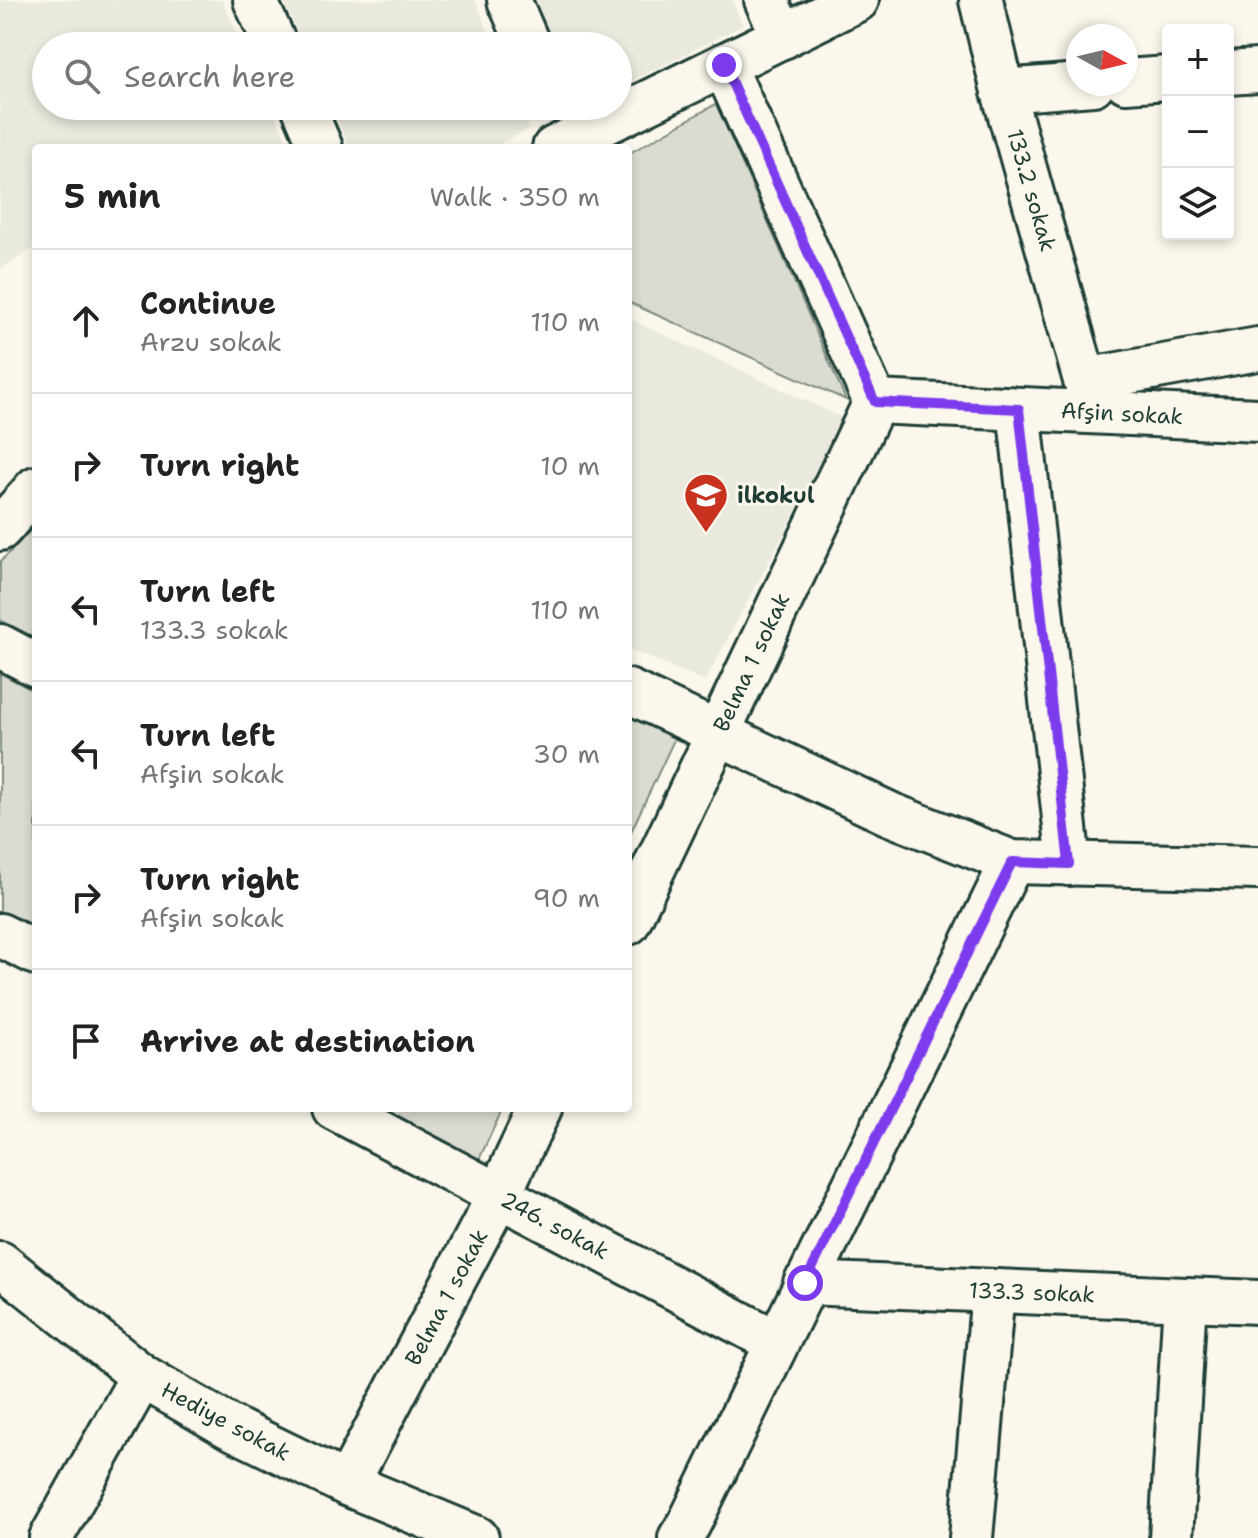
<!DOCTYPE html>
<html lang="en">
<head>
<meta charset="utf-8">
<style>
	:root { --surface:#fff; --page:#f6f6f6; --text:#222; --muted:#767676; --line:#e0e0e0 }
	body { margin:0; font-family:"Shantell Sans",sans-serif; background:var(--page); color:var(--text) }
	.controls { position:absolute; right:24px; top:24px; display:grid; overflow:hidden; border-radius:8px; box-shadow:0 4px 12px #0003 }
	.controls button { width:72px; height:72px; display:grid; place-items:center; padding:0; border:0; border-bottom:2px solid var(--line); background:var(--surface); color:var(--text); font:40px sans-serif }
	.compass { position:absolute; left:1066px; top:24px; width:72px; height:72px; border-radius:50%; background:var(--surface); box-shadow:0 4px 12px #0003; rotate:98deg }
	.stop { position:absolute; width:24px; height:24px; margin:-18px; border:6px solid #7c3aed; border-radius:50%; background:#fff }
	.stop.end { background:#7c3aed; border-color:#fff; box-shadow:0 2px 8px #0008 }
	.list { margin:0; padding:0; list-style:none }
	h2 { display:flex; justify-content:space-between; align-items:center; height:104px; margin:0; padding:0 32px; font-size:34px }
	h2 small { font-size:26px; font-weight:400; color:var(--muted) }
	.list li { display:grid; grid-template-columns:52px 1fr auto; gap:24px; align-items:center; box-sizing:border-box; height:144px; padding:0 32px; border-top:2px solid var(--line) }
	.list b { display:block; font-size:30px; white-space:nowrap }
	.list p { margin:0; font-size:26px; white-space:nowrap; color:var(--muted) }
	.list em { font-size:26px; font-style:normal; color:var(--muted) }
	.icon { flex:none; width:44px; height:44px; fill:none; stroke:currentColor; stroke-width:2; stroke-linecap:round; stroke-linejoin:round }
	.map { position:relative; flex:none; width:1258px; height:1538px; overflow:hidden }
	.search { position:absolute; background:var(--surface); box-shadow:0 4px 12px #0003; left:32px; top:32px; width:600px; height:88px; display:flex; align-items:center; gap:20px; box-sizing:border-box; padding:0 28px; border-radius:44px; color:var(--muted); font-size:30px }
	.panel { position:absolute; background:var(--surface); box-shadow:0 4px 12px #0003; left:32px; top:144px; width:600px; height:968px; border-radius:8px }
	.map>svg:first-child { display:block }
	.built { fill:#eae9de }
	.green { fill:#dbdcd1; stroke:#7d8c82; stroke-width:2 }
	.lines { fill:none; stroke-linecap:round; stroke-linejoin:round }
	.minor-casing { stroke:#1f3d34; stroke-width:48 }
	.minor { stroke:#fbf7ec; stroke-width:42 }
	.route { stroke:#7c3aed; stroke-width:10 }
	.labels { text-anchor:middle; stroke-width:6; stroke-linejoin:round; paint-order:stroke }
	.street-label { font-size:22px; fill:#1f3d34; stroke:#fbf7ec }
	.poi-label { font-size:22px; font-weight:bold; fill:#1f3d34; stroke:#fbf7ec; text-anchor:start }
</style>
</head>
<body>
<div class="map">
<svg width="1258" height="1538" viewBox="0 0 1258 1538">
	<rect width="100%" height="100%" fill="#fbf7ec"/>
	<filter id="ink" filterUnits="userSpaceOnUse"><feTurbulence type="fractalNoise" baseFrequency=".0125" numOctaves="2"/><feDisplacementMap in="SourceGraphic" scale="16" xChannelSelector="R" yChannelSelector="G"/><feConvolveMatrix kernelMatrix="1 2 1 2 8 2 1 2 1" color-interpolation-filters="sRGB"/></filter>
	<g filter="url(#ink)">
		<g class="built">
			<path d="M 0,0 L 222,0 L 243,46 L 46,46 L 46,106 L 271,106 L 290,148 L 36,148 L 36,247 L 0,269 Z"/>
			<path d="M 283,0 L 475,0 L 494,46 L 304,46 Z"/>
			<path d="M 531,0 L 732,0 L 743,25 L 618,88 L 618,46 L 550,46 Z"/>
			<path d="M 331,106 L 520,106 L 529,129 L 492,148 L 350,148 Z"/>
			<path d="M 628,318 L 845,419 L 705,681 L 628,649 Z"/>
		</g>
		<g class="green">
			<path d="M 716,104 L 846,400 L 628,302 L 628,154 Z"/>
			<path d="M 36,525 L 36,638 L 0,620 L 0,562 Z"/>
			<path d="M 0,673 L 36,692 L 36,933 L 0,914 Z"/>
			<path d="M 628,708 L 679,729 L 628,838 Z"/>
			<path d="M 361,1108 L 503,1108 L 476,1166 Z"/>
		</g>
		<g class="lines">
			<g class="minor-casing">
				<g id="minor">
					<path d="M 255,0 L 276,46"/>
					<path d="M 509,0 L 529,46"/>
					<path d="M 766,0 L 783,37"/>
					<path d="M 981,0 L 1003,91 L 1094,412"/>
					<path d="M 724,65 L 875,402 L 1258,420"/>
					<path d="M 1228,73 L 1258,71"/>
					<path d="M 1126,81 L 1168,78"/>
					<path d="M 1003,91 L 1093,84"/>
					<path d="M 303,106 L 321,148"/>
					<path d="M 554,148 L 857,0"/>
					<path d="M 1085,380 L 1258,349"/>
					<path d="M 1019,409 L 1069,864"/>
					<path d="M 0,529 L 36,488"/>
					<path d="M 0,646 L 36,665"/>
					<path d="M 628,691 L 890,814 L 1012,862 L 1258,868"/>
					<path d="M 628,923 L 875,402"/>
					<path d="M 0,935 L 36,953"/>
					<path d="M 334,1108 L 776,1342"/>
					<path d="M 0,1263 L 142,1376 L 228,1426 L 347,1484 L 477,1538"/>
					<path d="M 805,1283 L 1258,1302"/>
					<path d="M 347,1484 L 499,1195 L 540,1108"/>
					<path d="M 51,1538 L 142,1376"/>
					<path d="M 680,1538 L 689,1524 L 1012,862"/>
					<path d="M 971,1538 L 993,1291"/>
					<path d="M 1171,1538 L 1185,1299"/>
				</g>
			</g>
			<use href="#minor" class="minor"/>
		</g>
	</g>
	<g class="lines" filter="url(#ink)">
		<path class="route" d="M 724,65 L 875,402 L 1019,409 L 1069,864 L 1012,862 L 805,1283"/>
	</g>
	<defs>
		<g id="school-pin" transform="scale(2.3)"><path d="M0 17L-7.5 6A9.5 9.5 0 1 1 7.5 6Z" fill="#c8321e" stroke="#fbf7ec"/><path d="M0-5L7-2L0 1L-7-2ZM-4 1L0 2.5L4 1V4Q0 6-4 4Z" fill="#fff"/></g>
	</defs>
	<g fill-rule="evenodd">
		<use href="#school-pin" x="706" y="495"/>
	</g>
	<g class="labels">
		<g class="street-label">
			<text transform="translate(1032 190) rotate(74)" y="8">133.2 sokak</text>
			<text transform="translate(1122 413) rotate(3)" y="8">Afşin sokak</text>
			<text transform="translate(751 662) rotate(-65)" y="8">Belma 1 sokak</text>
			<text transform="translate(555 1225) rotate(28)" y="8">246. sokak</text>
			<text transform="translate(1032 1292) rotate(2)" y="8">133.3 sokak</text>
			<text transform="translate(446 1297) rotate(-62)" y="8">Belma 1 sokak</text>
			<text transform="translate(226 1421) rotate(28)" y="8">Hediye sokak</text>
		</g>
		<g class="poi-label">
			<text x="737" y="503">ilkokul</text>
		</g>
	</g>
</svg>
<div class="controls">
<button>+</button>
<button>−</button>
<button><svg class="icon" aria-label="layers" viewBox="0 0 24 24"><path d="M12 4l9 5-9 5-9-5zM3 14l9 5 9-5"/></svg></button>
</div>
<svg class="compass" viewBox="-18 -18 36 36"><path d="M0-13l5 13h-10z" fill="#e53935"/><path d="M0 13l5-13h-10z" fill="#767676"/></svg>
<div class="stop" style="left:805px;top:1283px"></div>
<div class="stop end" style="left:724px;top:65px"></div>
<div class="search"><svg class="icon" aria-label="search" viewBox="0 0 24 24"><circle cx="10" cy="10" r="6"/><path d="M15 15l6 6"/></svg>Search here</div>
<section class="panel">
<h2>5 min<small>Walk · 350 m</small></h2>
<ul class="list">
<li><svg class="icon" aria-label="ahead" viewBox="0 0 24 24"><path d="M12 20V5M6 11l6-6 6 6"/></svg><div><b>Continue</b><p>Arzu sokak</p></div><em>110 m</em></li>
<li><svg class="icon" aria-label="right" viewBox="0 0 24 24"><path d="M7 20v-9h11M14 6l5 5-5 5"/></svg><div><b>Turn right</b></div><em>10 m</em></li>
<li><svg class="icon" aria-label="left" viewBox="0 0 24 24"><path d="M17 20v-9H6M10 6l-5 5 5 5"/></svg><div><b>Turn left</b><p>133.3 sokak</p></div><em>110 m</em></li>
<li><svg class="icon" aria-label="left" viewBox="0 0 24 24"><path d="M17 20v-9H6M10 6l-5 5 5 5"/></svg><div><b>Turn left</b><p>Afşin sokak</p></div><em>30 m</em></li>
<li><svg class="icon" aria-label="right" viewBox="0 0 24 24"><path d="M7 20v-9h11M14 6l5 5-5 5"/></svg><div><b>Turn right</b><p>Afşin sokak</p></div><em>90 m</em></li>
<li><svg class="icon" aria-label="arrive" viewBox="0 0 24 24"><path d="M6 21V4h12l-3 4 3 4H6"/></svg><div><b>Arrive at destination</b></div></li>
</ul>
</section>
</div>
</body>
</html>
